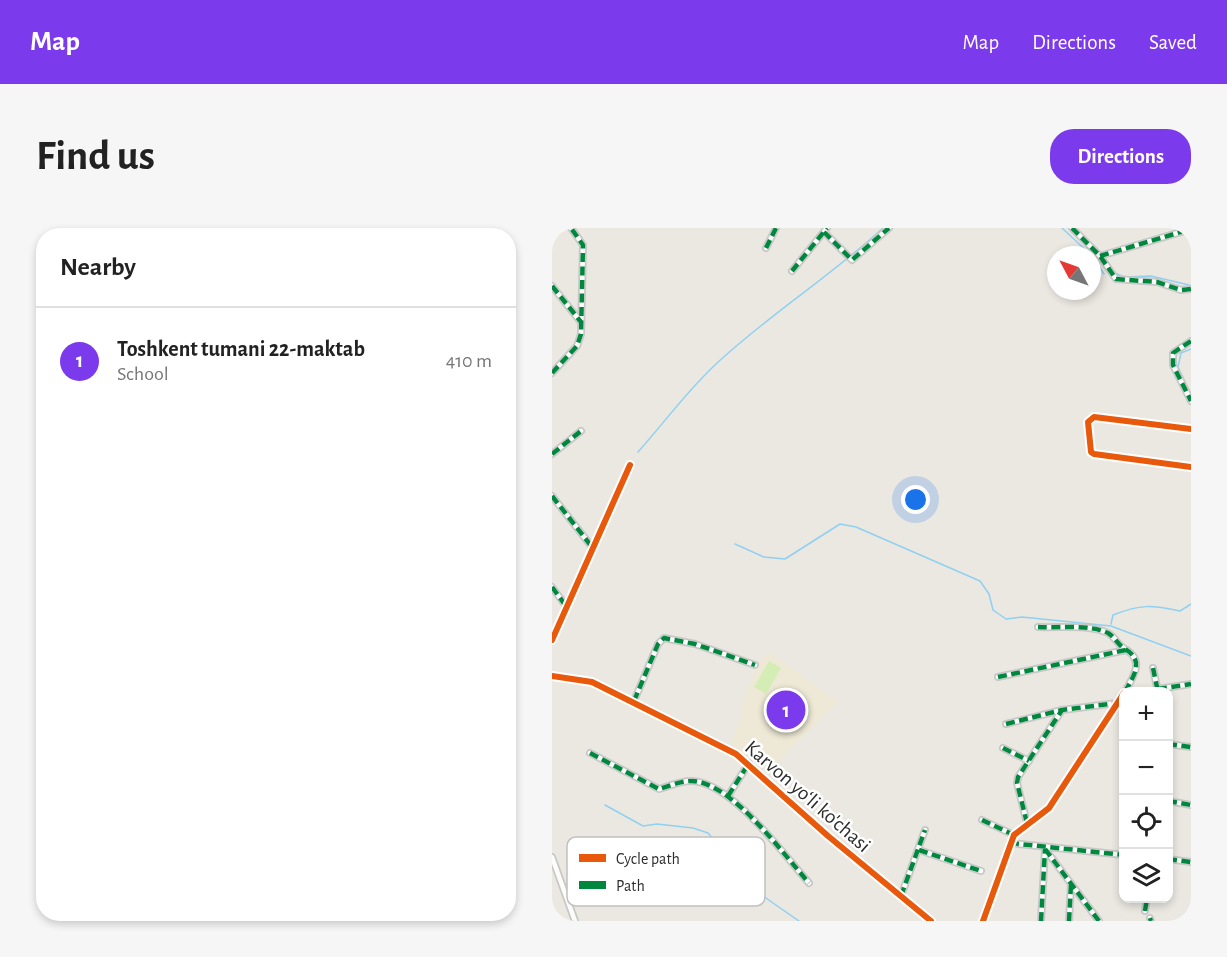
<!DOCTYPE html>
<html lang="en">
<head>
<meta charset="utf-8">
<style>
	:root { --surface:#fff; --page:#f6f6f6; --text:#222; --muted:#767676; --line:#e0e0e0; --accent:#7c3aed }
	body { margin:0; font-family:"Alegreya Sans",sans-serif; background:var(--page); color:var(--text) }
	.controls { position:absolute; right:18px; bottom:18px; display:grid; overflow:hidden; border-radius:12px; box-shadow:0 3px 9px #0003 }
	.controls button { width:54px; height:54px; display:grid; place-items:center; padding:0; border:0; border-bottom:2px solid var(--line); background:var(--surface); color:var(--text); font:30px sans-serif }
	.compass { position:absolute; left:495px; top:18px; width:54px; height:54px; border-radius:50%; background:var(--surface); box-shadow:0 3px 9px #0003; rotate:311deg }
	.you { position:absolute; left:364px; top:272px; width:21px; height:21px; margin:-15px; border:4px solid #fff; border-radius:50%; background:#1a73e8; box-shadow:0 0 0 9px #1a73e833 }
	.badge { display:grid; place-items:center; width:39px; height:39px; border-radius:50%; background:var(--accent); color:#fff; font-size:20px; font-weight:700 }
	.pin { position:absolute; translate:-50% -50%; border:3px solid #fff; box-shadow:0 2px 6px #0006 }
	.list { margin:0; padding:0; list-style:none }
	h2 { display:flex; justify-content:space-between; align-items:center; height:78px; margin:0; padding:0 24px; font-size:26px }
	h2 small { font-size:20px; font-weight:400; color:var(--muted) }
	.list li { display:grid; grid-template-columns:39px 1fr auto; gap:18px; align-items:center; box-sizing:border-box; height:108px; padding:0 24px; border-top:2px solid var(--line) }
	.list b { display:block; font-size:22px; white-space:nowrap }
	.list p { margin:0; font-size:20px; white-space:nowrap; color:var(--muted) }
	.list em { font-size:20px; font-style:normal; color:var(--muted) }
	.icon { flex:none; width:33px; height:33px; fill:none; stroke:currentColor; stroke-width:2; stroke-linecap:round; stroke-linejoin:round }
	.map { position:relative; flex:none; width:639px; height:693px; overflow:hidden; border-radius:24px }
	header { display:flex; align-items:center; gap:36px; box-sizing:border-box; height:84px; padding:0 30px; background:var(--accent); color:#fff }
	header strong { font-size:28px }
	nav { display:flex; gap:33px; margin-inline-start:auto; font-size:21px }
	.intro { display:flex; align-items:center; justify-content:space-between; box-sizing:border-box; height:144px; padding:0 36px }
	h1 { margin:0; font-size:42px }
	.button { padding:15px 27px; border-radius:24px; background:var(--accent); color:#fff; font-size:21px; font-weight:700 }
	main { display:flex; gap:36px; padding:0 36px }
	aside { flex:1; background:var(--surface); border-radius:24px; box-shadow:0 3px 9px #0003 }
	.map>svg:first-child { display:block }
	.education { fill:#eee9d6 }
	.pitch { fill:#d3edb5 }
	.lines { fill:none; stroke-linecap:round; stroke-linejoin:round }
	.stream { stroke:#90d0f1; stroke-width:1.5 }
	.minor-casing { stroke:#c8c7c7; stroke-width:8 }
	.minor { stroke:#fcfcfb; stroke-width:4.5 }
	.quiet { stroke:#00873e; stroke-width:4.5; stroke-dasharray:9 4.5; stroke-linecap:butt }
	.cycleway-casing { stroke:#fff; stroke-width:10 }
	.cycleway { stroke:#e8590c; stroke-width:6 }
	.labels { text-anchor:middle; stroke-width:5; stroke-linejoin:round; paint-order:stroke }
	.street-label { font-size:21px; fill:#2c2c2c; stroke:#fff }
	.key { fill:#fff; stroke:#c0c0c0; stroke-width:1.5 }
	.key-label { font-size:16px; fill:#2c2c2c }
</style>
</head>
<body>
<header>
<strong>Map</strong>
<nav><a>Map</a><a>Directions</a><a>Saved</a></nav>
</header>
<div class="intro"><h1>Find us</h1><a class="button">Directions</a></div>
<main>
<aside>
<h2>Nearby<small></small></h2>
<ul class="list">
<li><span class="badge">1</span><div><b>Toshkent tumani 22-maktab</b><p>School</p></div><em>410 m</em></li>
</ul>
</aside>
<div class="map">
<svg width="639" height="693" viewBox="0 0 639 693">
	<rect width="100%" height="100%" fill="#ebe8e2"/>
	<path class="education" d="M 219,425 L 286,474 L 216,544 L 178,515 L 191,486 L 189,477 L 209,429 Z"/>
	<path class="pitch" d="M 217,433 L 229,440 L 214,466 L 202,459 Z"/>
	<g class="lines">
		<g class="stream">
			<path d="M 510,0 L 539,27"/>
			<path d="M 540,28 L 552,46"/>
			<path d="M 563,45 L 572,49 L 599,48 L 637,57"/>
			<path d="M 639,121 L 629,125 L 626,139 L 639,167"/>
			<path d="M 86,224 C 112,195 135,163 163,137 C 216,87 278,49 331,0"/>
			<path d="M 183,316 L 212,329 L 233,331 L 288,296 L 304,299 L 428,353 L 437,366 L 441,382 L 454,391 L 470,389 L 559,398 L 639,428"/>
			<path d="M 559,396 L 561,387 C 589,376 599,377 628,383 L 639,376"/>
			<path d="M 53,577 L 91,598 L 105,596 L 141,600 L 156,605 L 211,668 L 247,693"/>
		</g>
		<g class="minor-casing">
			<g id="minor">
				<path d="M 520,0 L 548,28 L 564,51 L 605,54 L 629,62 L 639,61"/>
				<path d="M 272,4 L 300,32 L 337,0"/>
				<path d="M 214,20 L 224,0"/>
				<path d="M 548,28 L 639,1"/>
				<path d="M 240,43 L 275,0"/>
				<path d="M 0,58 L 28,93"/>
				<path d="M 639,113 L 621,125 L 621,137 L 639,173"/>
				<path d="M 0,145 L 25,118 L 29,106 L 31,17 L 19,0"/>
				<path d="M 639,201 L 542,189 L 536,194 L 539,224 L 542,226 L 639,239"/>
				<path d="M 0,226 L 29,203"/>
				<path d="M 0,268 L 40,319"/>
				<path d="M 0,359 L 14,378"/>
				<path d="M 486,399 C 507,400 537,396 556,405 C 563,409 566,417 573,421 C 593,433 582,447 573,464"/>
				<path d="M 0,412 L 78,237"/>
				<path d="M 601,440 L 606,464"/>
				<path d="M 0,448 L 40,454 L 184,526 L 276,608 L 379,693"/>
				<path d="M 446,449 L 574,422"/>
				<path d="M 606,461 L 639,456"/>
				<path d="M 82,473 L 106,416 L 112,410 L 143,416 L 203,437"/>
				<path d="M 454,496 L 510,482 L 565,475"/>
				<path d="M 616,516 L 639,519"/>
				<path d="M 451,520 L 477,533"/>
				<path d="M 38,525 L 107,561 C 117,558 129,553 139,553 C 179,553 232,627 257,655"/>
				<path d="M 176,568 L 197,535"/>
				<path d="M 616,573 L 639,577"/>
				<path d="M 430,592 L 462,607"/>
				<path d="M 475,595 L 465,555 L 466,549 L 510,482"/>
				<path d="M 458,615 L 572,627"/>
				<path d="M 493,621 L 547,693"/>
				<path d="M 367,622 L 429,643"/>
				<path d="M 0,629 L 23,693"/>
				<path d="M 616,631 L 639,634"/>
				<path d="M 349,668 L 373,602"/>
				<path d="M 593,683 L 595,670"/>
				<path d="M 598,690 L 599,693"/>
				<path d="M 431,693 L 462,607 L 497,580 L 572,465"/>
				<path d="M 489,693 L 493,621"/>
				<path d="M 517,693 L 519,656"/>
			</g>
		</g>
		<use href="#minor" class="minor"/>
		<g class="quiet">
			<path d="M 520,0 L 548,28 L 564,51 L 605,54 L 629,62 L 639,61"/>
			<path d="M 272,4 L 300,32 L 337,0"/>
			<path d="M 214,20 L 224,0"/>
			<path d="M 548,28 L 639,1"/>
			<path d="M 240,43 L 275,0"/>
			<path d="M 0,58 L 29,94"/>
			<path d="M 639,113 L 621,125 L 621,137 L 639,173"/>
			<path d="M 0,145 L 25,118 L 29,106 L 31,17 L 19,0"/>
			<path d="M 0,226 L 29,203"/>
			<path d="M 0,268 L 40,319"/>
			<path d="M 0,359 L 14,378"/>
			<path d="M 486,399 C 507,400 537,396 556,405 C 563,409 566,417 573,421 C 593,433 582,447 573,464"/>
			<path d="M 601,440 L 606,464"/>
			<path d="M 446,449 L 574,422"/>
			<path d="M 606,461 L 639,456"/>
			<path d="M 82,473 L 106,416 L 112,410 L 143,416 L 203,437"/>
			<path d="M 454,496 L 510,482 L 565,475"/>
			<path d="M 616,516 L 639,519"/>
			<path d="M 451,520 L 477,533"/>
			<path d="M 38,525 L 107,561 C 117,558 129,553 139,553 C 179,553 232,627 257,655"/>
			<path d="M 176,568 L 197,535"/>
			<path d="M 616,573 L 639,577"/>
			<path d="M 430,592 L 462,607"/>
			<path d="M 475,595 L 465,555 L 466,549 L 510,482"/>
			<path d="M 458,615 L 572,627"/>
			<path d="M 493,621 L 547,693"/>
			<path d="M 367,622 L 429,643"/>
			<path d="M 616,631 L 639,634"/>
			<path d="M 349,668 L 373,602"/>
			<path d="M 593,683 L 595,670"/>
			<path d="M 598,690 L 599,693"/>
			<path d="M 489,693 L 493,621"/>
			<path d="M 517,693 L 519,656"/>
		</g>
		<g class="cycleway-casing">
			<g id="cycleway">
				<path d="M 639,201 L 542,189 L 536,194 L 539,224 L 542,226 L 639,239"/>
				<path d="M 0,412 L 78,237"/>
				<path d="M 0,448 L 40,454 L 184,526 L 276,608 L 379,693"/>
				<path d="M 431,693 L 462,607 L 497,580 L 572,465"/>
			</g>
		</g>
		<use href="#cycleway" class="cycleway"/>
	</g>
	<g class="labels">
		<g class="street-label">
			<text transform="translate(256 568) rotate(41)" y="7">Karvon yo‘li ko'chasi</text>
		</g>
	</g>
	<rect x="15" y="609" width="198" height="69" rx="9" class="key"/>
	<rect x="27" y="626" width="27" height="8" fill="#e8590c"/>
	<rect x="27" y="653" width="27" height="8" fill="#00873e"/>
	<g class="key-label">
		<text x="64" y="636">Cycle path</text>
		<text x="64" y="663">Path</text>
	</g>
</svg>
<div class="controls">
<button>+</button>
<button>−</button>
<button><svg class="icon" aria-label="locate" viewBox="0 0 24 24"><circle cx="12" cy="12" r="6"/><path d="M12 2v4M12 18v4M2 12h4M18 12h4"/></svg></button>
<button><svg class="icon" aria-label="layers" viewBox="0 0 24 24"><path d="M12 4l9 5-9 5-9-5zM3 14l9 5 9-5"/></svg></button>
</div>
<svg class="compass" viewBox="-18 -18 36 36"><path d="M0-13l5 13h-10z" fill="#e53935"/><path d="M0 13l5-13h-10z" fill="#767676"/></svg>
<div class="you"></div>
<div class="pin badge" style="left:234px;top:482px">1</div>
</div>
</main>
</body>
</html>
